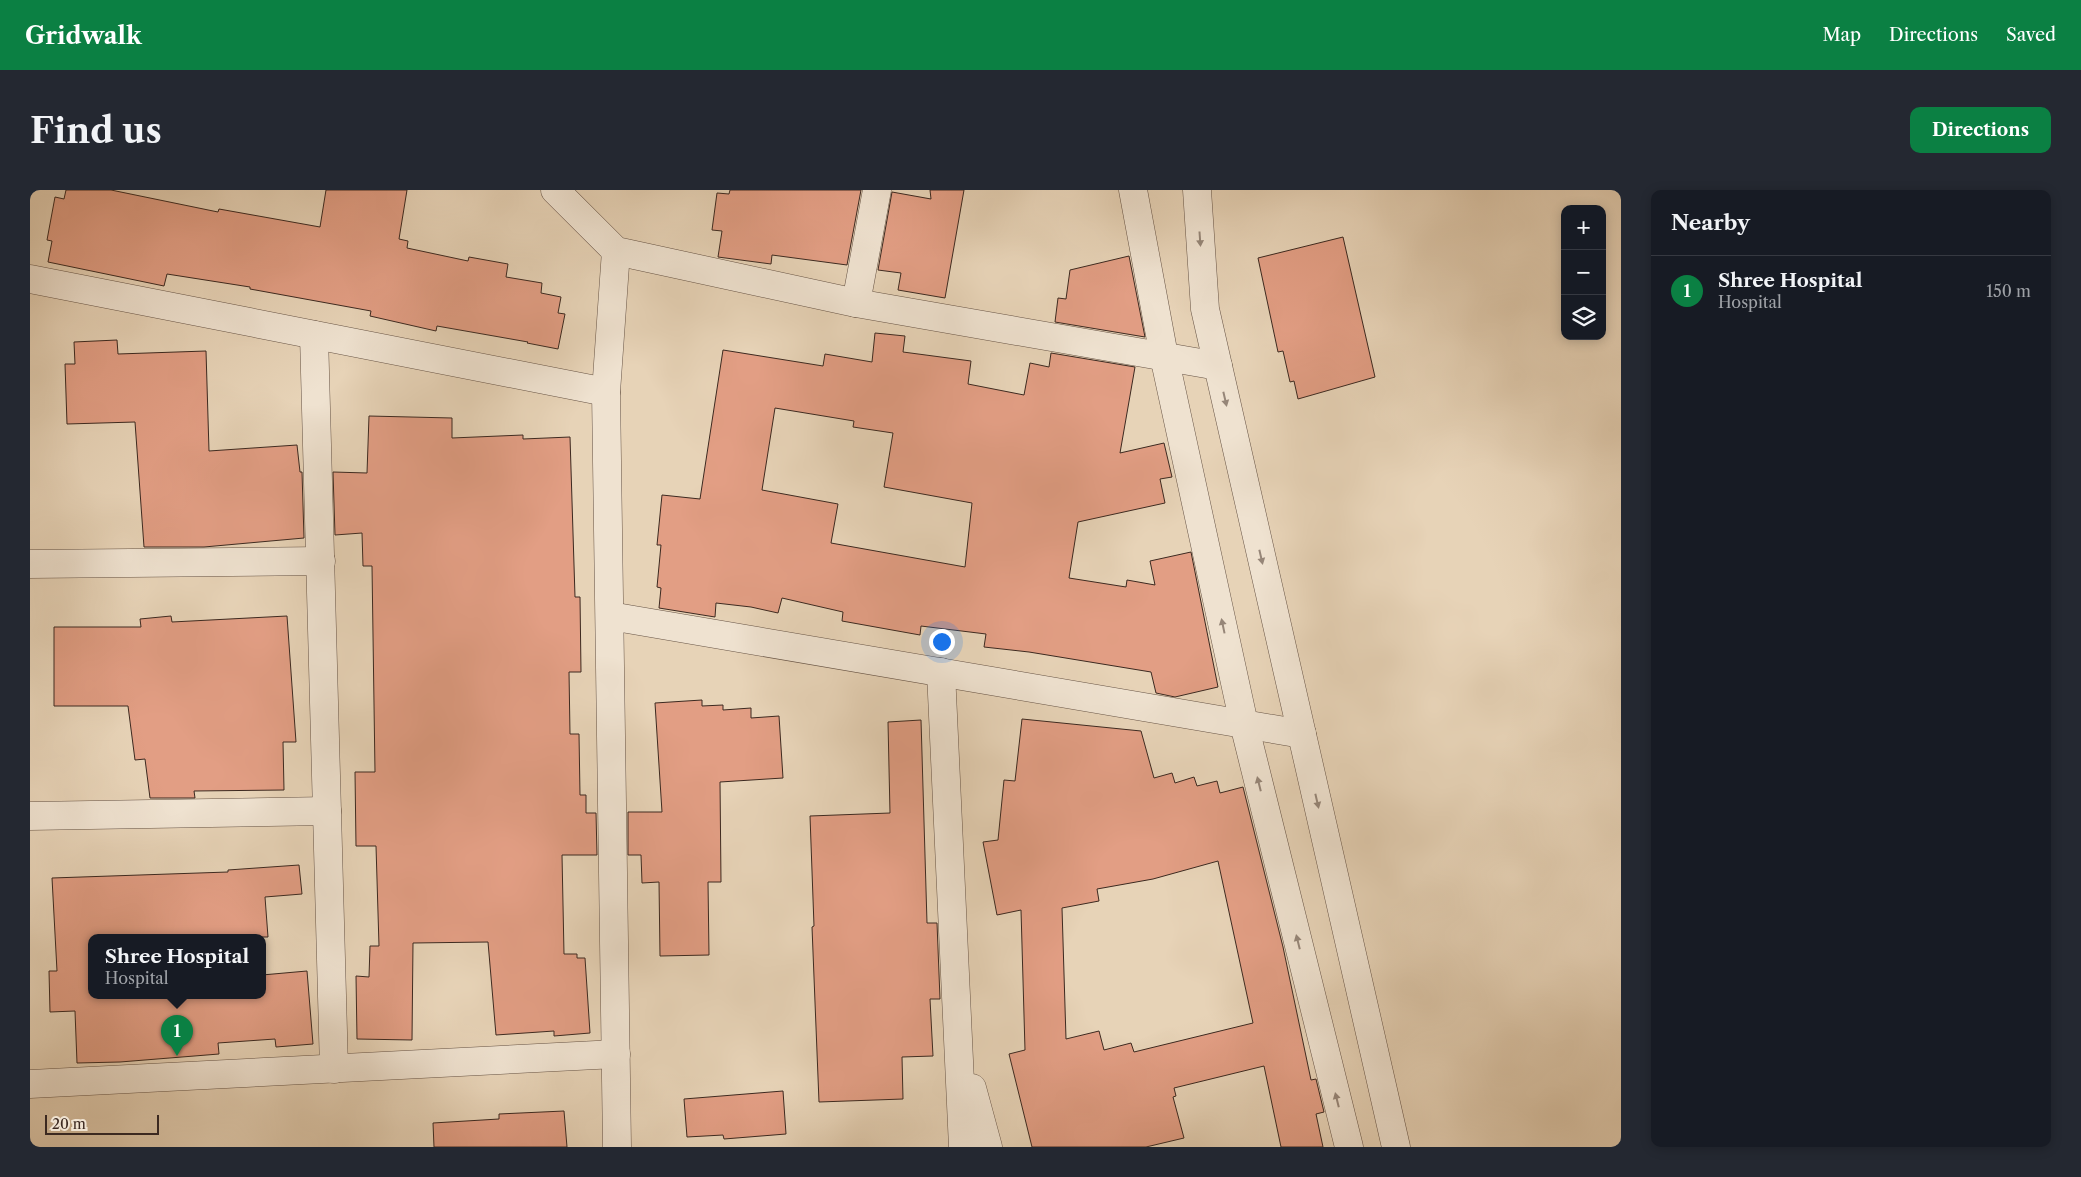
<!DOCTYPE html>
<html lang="en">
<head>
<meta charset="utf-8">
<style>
	:root { --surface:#171b24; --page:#242831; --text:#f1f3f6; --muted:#9ea1a6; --line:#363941; --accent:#0b8043 }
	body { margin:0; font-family:"Libre Caslon Text",serif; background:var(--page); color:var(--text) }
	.controls { position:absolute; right:15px; top:15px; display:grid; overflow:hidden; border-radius:10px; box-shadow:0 2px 12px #0003 }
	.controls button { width:45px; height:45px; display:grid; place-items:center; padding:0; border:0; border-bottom:1px solid var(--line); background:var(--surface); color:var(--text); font:25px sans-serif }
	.scale { position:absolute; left:15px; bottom:12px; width:114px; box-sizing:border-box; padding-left:5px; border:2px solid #3c2920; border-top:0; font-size:14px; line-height:18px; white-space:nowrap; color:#3c2920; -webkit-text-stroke:4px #efe2d0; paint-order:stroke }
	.you { position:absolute; left:911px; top:451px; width:18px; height:18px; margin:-12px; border:4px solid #fff; border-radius:50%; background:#1a73e8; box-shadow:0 0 0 8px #1a73e833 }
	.badge { display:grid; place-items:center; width:32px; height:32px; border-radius:50%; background:var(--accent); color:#fff; font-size:16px; font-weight:700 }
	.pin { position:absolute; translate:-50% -41px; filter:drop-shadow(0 1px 2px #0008) }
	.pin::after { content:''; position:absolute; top:26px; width:18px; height:15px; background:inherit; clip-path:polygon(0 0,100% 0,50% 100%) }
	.popup { position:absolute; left:58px; top:744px; width:178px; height:65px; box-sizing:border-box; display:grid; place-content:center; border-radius:10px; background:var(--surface); filter:drop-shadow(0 1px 4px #0005); font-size:16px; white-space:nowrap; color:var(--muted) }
	.popup b { font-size:19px; color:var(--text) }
	.popup::after { content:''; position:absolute; left:50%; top:100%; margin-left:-10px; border:10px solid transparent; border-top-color:var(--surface) }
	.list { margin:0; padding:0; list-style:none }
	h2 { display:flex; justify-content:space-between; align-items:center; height:65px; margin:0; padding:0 20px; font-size:21px }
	h2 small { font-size:16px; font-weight:400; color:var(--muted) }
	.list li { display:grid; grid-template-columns:32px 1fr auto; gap:15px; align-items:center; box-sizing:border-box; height:70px; padding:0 20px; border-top:1px solid var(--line) }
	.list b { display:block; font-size:19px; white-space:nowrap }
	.list p { margin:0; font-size:16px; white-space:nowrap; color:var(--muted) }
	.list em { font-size:16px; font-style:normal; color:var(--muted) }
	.icon { flex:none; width:28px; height:28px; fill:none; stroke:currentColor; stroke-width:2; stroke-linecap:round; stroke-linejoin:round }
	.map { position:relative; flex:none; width:1591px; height:957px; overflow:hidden; border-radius:10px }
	header { display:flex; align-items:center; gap:30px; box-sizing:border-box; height:70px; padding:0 25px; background:var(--accent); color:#fff }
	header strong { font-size:24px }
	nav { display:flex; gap:28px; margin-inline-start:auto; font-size:18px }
	.intro { display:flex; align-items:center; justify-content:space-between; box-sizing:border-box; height:120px; padding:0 30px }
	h1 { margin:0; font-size:35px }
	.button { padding:12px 22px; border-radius:10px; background:var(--accent); color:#fff; font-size:18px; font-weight:700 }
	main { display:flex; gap:30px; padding:0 30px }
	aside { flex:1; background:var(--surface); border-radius:10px; box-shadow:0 2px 12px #0003 }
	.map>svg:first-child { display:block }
	.building { fill:#e29e84; stroke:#3c2920; fill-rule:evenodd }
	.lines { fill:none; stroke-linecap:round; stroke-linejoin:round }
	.minor-casing { stroke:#675446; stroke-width:29 }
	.tertiary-casing { stroke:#675446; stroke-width:29 }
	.minor { stroke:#efe2d0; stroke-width:28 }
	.tertiary { stroke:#efe2d0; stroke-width:28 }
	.oneway { fill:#968678 }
</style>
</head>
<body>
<header>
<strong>Gridwalk</strong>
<nav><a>Map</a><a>Directions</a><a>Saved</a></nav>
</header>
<div class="intro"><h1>Find us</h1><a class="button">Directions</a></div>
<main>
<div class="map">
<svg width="1591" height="957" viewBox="0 0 1591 957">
	<rect width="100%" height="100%" fill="#e7d3b7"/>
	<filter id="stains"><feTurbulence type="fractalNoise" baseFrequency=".004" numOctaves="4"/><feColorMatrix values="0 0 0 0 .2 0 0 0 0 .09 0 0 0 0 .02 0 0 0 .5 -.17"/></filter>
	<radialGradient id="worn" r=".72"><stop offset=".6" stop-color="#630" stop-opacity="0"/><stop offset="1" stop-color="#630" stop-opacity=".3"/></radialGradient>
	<g class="building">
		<path d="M 36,0 L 81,0 L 188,22 L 189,19 L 290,37 L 296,0 L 377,0 L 369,49 L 378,51 L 377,58 L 438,71 L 439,67 L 478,74 L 476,87 L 512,93 L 511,103 L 531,107 L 528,123 L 535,124 L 528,159 L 497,153 L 498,152 L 407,136 L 406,141 L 340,126 L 341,121 L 220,99 L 220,97 L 137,84 L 134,96 L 18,72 L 22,51 L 17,50 L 25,7 L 34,9 Z"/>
		<path d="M 700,0 L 831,0 L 817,75 L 742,65 L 741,74 L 688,67 L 692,41 L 682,40 L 687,3 L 699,4 Z"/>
		<path d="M 900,0 L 934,0 L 915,108 L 868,100 L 871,83 L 848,80 L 862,2 L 901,9 Z"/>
		<path d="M 1313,47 L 1345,187 L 1268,209 L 1264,191 L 1260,192 L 1253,161 L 1248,162 L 1228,68 Z"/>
		<path d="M 1099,66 L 1115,147 L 1025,132 L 1028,108 L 1036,109 L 1040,80 Z"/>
		<path d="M 845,143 L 875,146 L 873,162 L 941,171 L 938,194 L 994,205 L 1000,173 L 1019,177 L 1021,163 L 1105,177 L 1090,263 L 1134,253 L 1142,287 L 1130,289 L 1135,313 L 1048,332 L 1039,388 L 1096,397 L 1097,390 L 1125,395 L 1120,371 L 1161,362 L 1188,497 L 1145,507 L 1126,503 L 1121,482 L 999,462 L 954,457 L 956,444 L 891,436 L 890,445 L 812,431 L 813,422 L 752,408 L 748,423 L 721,417 L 686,413 L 685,427 L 629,418 L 631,398 L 627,397 L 631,355 L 627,355 L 632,305 L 670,309 L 693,160 L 793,176 L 795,164 L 842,172 ZM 745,218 L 824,231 L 823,237 L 863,243 L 854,297 L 942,313 L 935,377 L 801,353 L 808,314 L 732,300 Z"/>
		<path d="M 87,150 L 88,164 L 176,161 L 179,261 L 267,255 L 270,282 L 272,282 L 274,348 L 174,357 L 114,357 L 105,232 L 37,234 L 35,174 L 45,174 L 44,152 Z"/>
		<path d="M 339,226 L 422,228 L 422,248 L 493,245 L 493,249 L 540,247 L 545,407 L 550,407 L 551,482 L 539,482 L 540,544 L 549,544 L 550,605 L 556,605 L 556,623 L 566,623 L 567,665 L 532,665 L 534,764 L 547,764 L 547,768 L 555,768 L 560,843 L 524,846 L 524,841 L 466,845 L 458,752 L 383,753 L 382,850 L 327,849 L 326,786 L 339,787 L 340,756 L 349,756 L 346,656 L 326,656 L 325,582 L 345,582 L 342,376 L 333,376 L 332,343 L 305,345 L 303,282 L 337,283 Z"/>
		<path d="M 141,426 L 142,432 L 257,426 L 266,552 L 253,552 L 254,600 L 164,601 L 165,608 L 120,608 L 115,569 L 105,570 L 98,516 L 24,516 L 24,437 L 111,437 L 110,429 Z"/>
		<path d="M 672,510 L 672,516 L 693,515 L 693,520 L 721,518 L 721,528 L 749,526 L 753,588 L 690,592 L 691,692 L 678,692 L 679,765 L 630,766 L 629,692 L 612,693 L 611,665 L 598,665 L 598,622 L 632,622 L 625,513 Z"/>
		<path d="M 992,529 L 1111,541 L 1124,588 L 1142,583 L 1145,593 L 1164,587 L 1167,596 L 1187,591 L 1190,603 L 1213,597 L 1253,757 L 1281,890 L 1286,889 L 1294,922 L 1286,924 L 1293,957 L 1251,957 L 1234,876 L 1144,898 L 1146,906 L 1143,907 L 1154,948 L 1116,957 L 1002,957 L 979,864 L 995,860 L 991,720 L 967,725 L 953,652 L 968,650 L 974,590 L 985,591 ZM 1188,671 L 1223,833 L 1104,862 L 1101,853 L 1074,860 L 1069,841 L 1036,849 L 1032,718 L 1069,711 L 1067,699 L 1123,689 Z"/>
		<path d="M 891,530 L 897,733 L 907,733 L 910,809 L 900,809 L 903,866 L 872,867 L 873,909 L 789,912 L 782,737 L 784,736 L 780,626 L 860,623 L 858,532 Z"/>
		<path d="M 269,675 L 272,704 L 235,707 L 238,747 L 62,747 L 62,805 L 232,805 L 232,785 L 277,781 L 283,854 L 246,857 L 245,849 L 188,853 L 189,864 L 90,872 L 47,873 L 45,821 L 20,822 L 19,781 L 27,781 L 22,688 L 198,682 L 198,680 Z"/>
		<path d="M 753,901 L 756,944 L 694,949 L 693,945 L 657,947 L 654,909 Z"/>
		<path d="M 534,921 L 537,957 L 404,957 L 403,933 L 469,929 L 469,924 Z"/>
	</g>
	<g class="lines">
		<g class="minor-casing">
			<g id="minor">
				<path d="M 525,0 L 586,61 L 826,113 L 1188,176"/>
				<path d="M 586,61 L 576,202 L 587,957"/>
				<path d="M 0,89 L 576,202"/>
				<path d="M 826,113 L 847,0"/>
				<path d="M 284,145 L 304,879"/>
				<path d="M 0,374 L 291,371"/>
				<path d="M 580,426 L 1272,544"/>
				<path d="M 911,482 L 933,957"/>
				<path d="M 0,626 L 297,621"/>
				<path d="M 0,894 L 586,864"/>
				<path d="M 942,898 L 958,957"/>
			</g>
		</g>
		<g class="tertiary-casing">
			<g id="tertiary">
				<path d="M 1103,0 L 1134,166 L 1214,534 L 1319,957"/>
				<path d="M 1167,0 L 1175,119 L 1366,957"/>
			</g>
		</g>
		<use href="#minor" class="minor"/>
		<use href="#tertiary" class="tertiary"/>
	</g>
	<defs><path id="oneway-solid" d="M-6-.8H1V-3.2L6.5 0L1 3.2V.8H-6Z" transform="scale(1.25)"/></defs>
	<g class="oneway">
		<use href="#oneway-solid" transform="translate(1170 49) rotate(86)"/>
		<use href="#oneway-solid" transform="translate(1195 209) rotate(77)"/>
		<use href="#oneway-solid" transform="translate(1231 367) rotate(77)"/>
		<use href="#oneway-solid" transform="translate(1193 436) rotate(-102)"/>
		<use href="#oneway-solid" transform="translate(1229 594) rotate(-104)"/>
		<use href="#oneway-solid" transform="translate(1287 611) rotate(77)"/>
		<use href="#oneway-solid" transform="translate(1268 752) rotate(-104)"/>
		<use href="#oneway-solid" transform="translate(1307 910) rotate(-104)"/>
	</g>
	<rect width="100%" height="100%" filter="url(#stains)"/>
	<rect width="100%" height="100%" fill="url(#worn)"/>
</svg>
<div class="controls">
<button>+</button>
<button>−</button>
<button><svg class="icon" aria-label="layers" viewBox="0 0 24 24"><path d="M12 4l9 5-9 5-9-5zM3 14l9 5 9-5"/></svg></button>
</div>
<div class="scale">20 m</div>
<div class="you"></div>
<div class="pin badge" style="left:147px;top:866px">1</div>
<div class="popup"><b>Shree Hospital</b>Hospital</div>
</div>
<aside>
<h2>Nearby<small></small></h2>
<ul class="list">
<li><span class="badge">1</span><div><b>Shree Hospital</b><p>Hospital</p></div><em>150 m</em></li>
</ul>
</aside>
</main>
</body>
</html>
